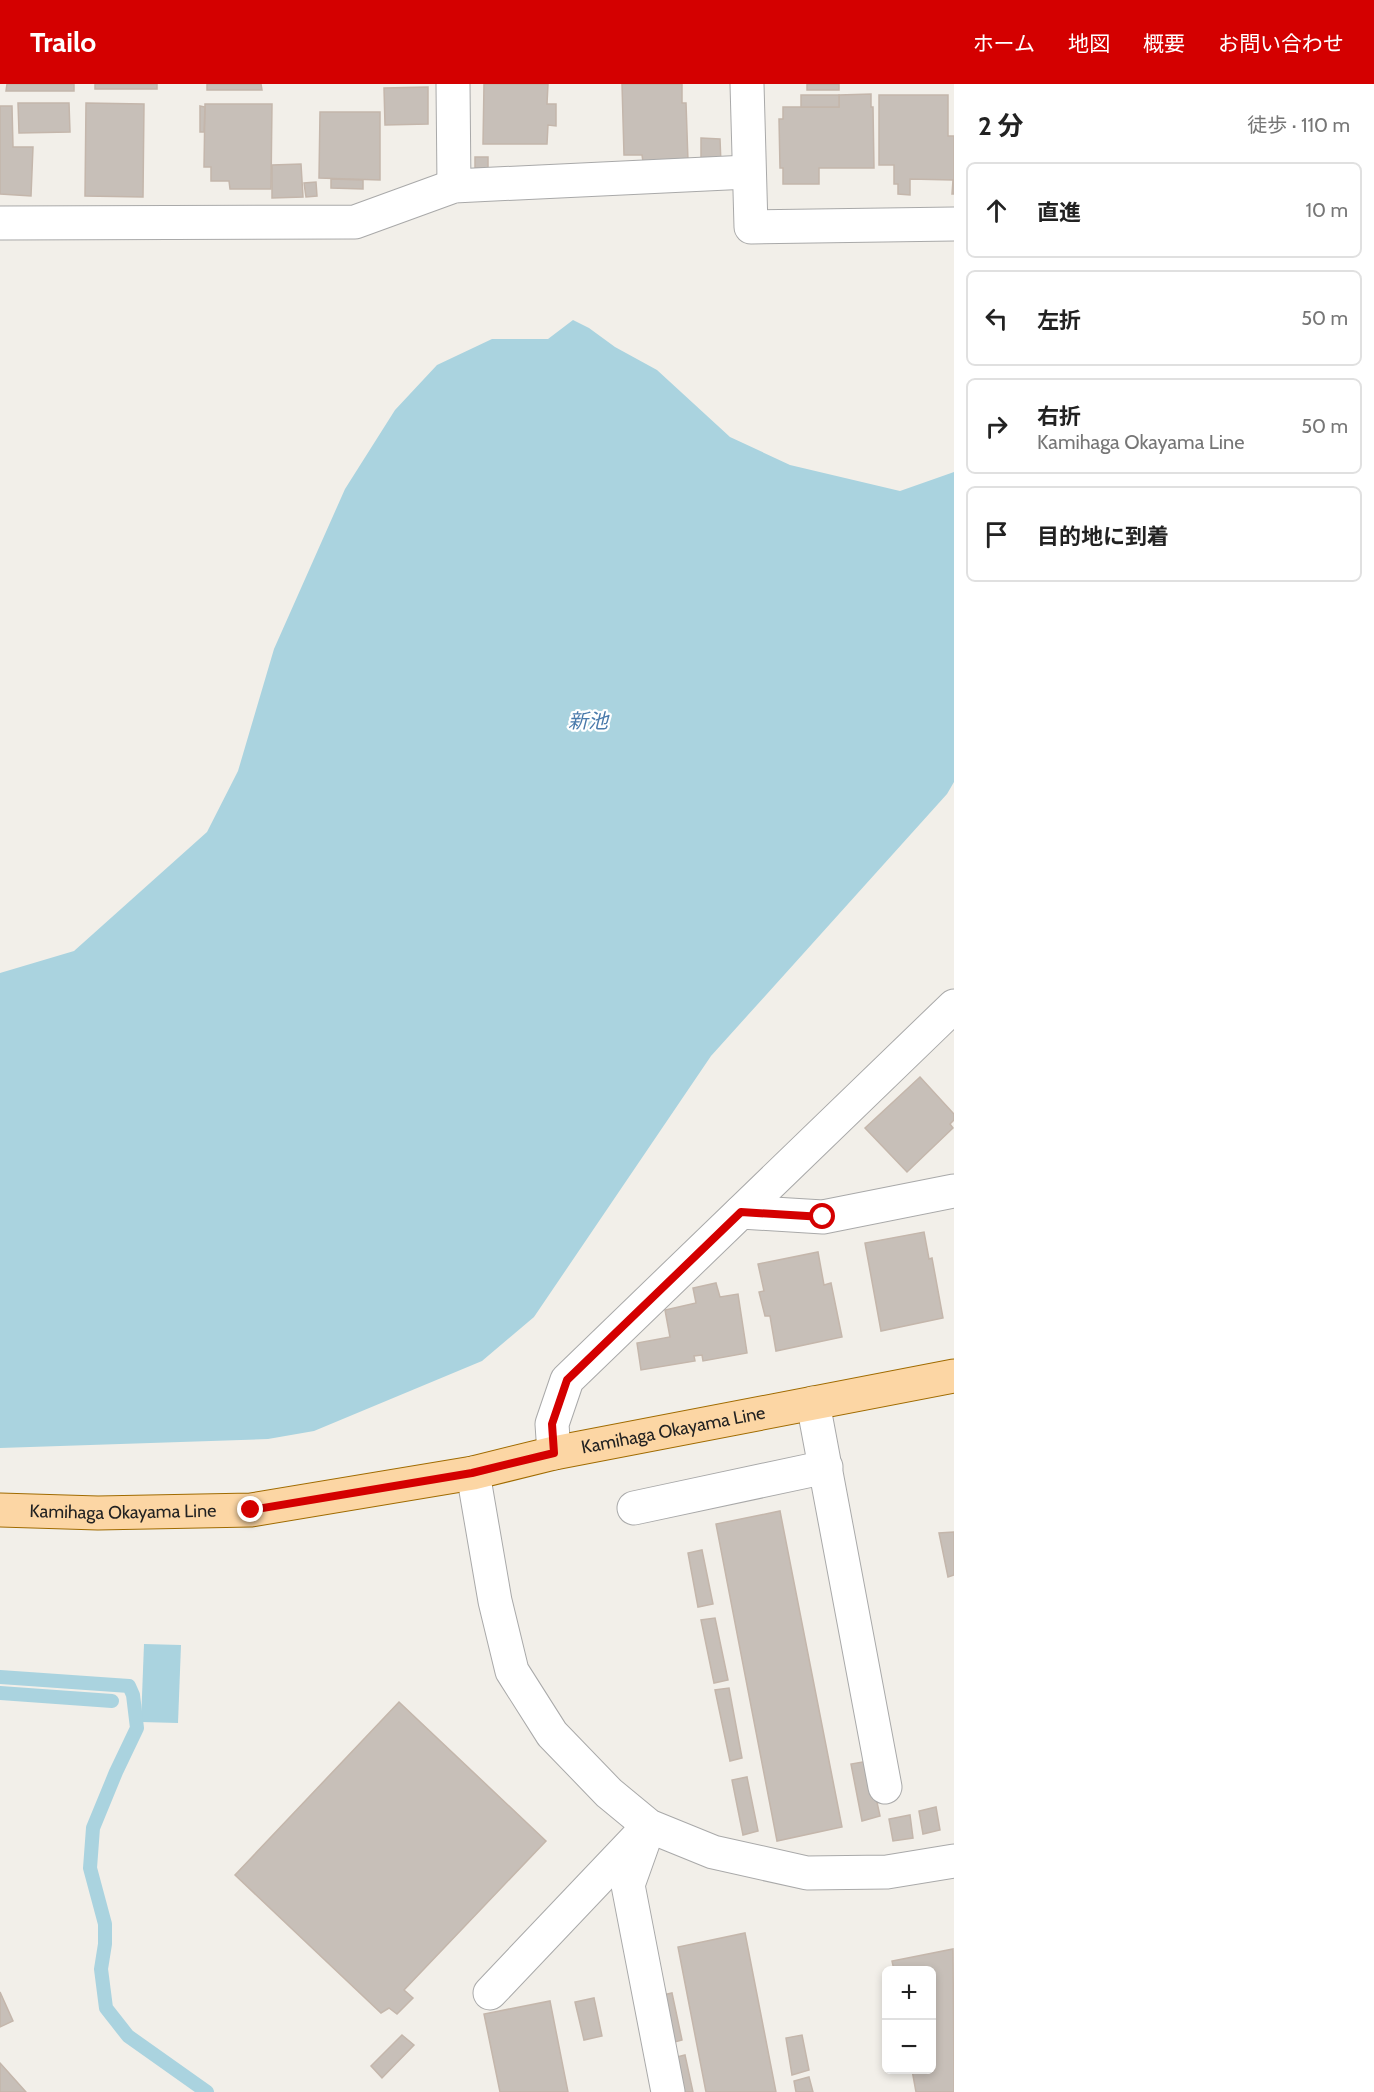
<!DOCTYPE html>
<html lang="ja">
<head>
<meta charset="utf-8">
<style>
	:root { --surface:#fff; --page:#f6f6f6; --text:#222; --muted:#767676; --line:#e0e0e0; --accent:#d40000 }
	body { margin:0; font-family:Cabin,"Noto Sans JP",sans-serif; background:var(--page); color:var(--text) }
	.controls { position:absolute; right:18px; bottom:18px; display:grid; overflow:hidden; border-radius:9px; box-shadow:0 3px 9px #0003 }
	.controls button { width:54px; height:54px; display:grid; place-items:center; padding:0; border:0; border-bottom:2px solid var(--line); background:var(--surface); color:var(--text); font:30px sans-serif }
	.stop { position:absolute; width:18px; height:18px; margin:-14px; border:4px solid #d40000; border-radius:50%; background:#fff }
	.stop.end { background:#d40000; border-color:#fff; box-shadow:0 2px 6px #0008 }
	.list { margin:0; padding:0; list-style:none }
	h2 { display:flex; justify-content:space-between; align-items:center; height:78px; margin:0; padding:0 24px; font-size:26px }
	h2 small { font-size:20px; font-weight:400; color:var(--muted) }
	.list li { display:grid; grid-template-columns:39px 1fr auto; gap:18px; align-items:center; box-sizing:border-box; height:96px; margin:0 12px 12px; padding:0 12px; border:2px solid var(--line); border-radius:9px }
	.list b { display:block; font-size:22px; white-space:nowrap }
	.list p { margin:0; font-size:20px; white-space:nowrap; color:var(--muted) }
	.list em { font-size:20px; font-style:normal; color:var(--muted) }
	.icon { flex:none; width:33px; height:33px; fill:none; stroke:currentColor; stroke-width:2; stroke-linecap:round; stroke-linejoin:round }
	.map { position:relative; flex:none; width:954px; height:2008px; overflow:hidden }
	header { display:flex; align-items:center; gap:36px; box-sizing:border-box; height:84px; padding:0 30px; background:var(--accent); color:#fff }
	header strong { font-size:28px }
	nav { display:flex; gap:33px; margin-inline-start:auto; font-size:21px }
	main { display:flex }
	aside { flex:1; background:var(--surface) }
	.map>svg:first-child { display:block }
	.water { fill:#aad3df }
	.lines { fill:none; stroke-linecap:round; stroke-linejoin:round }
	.stream { stroke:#aad3df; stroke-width:14 }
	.building { fill:#c7bfb8; stroke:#c4b6ab; stroke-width:1.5 }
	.minor-casing { stroke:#a9a9a9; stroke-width:35 }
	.major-casing { stroke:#a06b00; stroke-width:35 }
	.minor { stroke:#fff; stroke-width:33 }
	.major { stroke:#fcd6a4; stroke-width:33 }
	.route { stroke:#d40000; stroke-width:8 }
	.labels { text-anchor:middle; stroke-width:4.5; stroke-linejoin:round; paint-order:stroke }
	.street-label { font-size:18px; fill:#222; stroke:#fff }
	.water-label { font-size:20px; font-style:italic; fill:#4a7aab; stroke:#fff }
</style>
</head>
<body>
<header>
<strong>Trailo</strong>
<nav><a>ホーム</a><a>地図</a><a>概要</a><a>お問い合わせ</a></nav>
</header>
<main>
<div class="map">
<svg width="954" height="2008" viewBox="0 0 954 2008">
	<rect width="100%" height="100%" fill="#f2efe9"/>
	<g class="water">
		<path d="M 573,236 L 589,244 L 615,263 L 657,286 L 730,353 L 790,381 L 900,407 L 954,388 L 954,698 L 947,710 L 711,972 L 534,1233 L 482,1277 L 314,1347 L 268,1355 L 0,1364 L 0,889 L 74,867 L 207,748 L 238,687 L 274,565 L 345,405 L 395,326 L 437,281 L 492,255 L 548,255 Z"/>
		<path d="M 144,1560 L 181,1561 L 178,1639 L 141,1638 Z"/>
	</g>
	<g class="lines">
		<g class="stream">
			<path d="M 0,1593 L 129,1602 L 133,1611 L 137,1644 L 116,1688 L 93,1744 L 90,1784 L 105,1840 L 105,1860 L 101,1885 L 106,1924 L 128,1952 L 207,2008"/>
			<path d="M 0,1609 L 112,1617"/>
		</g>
	</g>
	<g class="building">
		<path d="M 7,0 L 74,0 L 74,7 L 6,7 Z"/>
		<rect x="95" y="0" width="62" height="5"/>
		<path d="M 207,0 L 261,0 L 262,6 L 207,6 Z"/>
		<path d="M 484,0 L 548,0 L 547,20 L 556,20 L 556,42 L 548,41 L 547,60 L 483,60 Z"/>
		<path d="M 622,0 L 682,0 L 682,19 L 686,19 L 688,77 L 643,78 L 642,71 L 624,71 Z"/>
		<rect x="807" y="0" width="32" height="6"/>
		<path d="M 428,3 L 428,40 L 385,41 L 384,4 Z"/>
		<path d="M 871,10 L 871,23 L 873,23 L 874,84 L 819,84 L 819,100 L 783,100 L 783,84 L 780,84 L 779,35 L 783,35 L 783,23 L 839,23 L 839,11 Z"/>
		<rect x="801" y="11" width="38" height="12"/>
		<path d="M 879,11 L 948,11 L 948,52 L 954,52 L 954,110 L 952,110 L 953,96 L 910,95 L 910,111 L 898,110 L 898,100 L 894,100 L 894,81 L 879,81 Z"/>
		<path d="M 18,19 L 69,19 L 70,48 L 19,49 Z"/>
		<path d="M 86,19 L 144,20 L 143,113 L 85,112 Z"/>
		<path d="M 205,20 L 272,20 L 271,105 L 230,105 L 229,97 L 211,97 L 211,83 L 204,83 Z"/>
		<path d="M 0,22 L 12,22 L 13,63 L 33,63 L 31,112 L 0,110 Z"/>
		<path d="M 200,22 L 205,23 L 204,48 L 200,48 Z"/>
		<path d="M 320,28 L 380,28 L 380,96 L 319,94 Z"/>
		<path d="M 701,54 L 720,55 L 721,80 L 701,80 Z"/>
		<rect x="475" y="73" width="13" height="11"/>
		<path d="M 301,80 L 303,113 L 272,114 L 272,81 Z"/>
		<path d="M 331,95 L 363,96 L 363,105 L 331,104 Z"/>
		<path d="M 316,98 L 317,112 L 306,113 L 304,99 Z"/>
		<path d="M 920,993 L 954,1030 L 954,1036 L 950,1040 L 953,1044 L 907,1088 L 865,1044 Z"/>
		<path d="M 924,1148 L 929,1175 L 932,1174 L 943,1234 L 881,1247 L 865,1159 Z"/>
		<path d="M 818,1168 L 824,1201 L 831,1199 L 842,1253 L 776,1267 L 770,1232 L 765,1232 L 759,1208 L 764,1207 L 758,1180 Z"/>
		<path d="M 716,1199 L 720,1213 L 738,1210 L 747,1269 L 703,1277 L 702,1271 L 694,1272 L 695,1277 L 641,1286 L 637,1259 L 670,1253 L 665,1226 L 696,1219 L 693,1204 Z"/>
		<path d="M 780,1427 L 842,1743 L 777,1757 L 716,1440 Z"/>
		<path d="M 954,1448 L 954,1491 L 948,1493 L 939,1449 Z"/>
		<path d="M 702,1466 L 713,1520 L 698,1523 L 688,1469 Z"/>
		<path d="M 715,1534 L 728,1596 L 714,1599 L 701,1536 Z"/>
		<path d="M 729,1604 L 742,1674 L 730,1677 L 715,1606 Z"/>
		<path d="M 399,1618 L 546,1757 L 404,1906 L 413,1914 L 397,1930 L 389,1924 L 381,1929 L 235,1791 Z"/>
		<path d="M 868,1677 L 880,1732 L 862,1737 L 851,1680 Z"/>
		<path d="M 747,1693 L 758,1747 L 743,1751 L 732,1696 Z"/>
		<path d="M 936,1723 L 940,1746 L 923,1750 L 919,1727 Z"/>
		<path d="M 910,1731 L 913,1754 L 893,1757 L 889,1735 Z"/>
		<path d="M 745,1849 L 776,2008 L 706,2008 L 678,1863 Z"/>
		<path d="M 953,1865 L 954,2008 L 916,2008 L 912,1986 L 932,1986 L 932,1886 L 894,1886 L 892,1877 Z"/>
		<path d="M 0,1908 L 13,1937 L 0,1943 Z"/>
		<path d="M 672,1909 L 682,1956 L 667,1960 L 658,1912 Z"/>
		<path d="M 594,1914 L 602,1952 L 584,1956 L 575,1918 Z"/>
		<path d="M 550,1917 L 568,2008 L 500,2008 L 484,1930 Z"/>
		<path d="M 402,1951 L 414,1961 L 382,1994 L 371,1982 Z"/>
		<path d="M 802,1951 L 809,1986 L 792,1991 L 786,1954 Z"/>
		<path d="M 685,1971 L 693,2008 L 676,2008 L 669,1975 Z"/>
		<path d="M 0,1979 L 26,2008 L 0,2008 Z"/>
		<path d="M 809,1993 L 813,2008 L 796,2008 L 794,1997 Z"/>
	</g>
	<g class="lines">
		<g class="minor-casing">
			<g id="minor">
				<path d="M 453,0 L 454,102"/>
				<path d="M 747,0 L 751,143 L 954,140"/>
				<path d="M 0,139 L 355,138 L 454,102 L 748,88"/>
				<path d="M 741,1128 L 823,1133 L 954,1107"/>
				<path d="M 813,1319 L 885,1703"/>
				<path d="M 554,1369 L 552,1340 L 567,1296 L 954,922"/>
				<path d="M 473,1389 L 495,1517 L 512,1587 L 552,1650 L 609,1709 L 649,1742 L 713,1768 L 807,1789 L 887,1788 L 954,1777"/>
				<path d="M 634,1424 L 826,1383"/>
				<path d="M 649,1742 L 628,1801 L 668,2008"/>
				<path d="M 490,1909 L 639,1752"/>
			</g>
		</g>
		<g class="major-casing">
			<g id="major">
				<path id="s1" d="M 0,1426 L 98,1429 L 251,1426 L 473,1389 L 554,1369 L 954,1292"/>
			</g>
		</g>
		<use href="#minor" class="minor"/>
		<use href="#major" class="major"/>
	</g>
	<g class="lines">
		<path class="route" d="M 251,1426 L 472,1389 L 554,1369 L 552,1340 L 567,1296 L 741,1128 L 823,1133"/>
	</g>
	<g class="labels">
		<g class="street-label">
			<text dy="6" stroke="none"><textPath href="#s1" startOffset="681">Kamihaga Okayama Line</textPath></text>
			<text dy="6" stroke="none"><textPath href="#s1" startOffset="123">Kamihaga Okayama Line</textPath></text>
		</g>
		<g class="water-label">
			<text x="588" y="644">新池</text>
		</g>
	</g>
</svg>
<div class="controls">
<button>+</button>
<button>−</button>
</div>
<div class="stop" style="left:823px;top:1133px"></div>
<div class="stop end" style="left:251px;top:1426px"></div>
</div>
<aside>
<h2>2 分<small>徒歩 · 110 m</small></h2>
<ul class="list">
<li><svg class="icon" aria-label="ahead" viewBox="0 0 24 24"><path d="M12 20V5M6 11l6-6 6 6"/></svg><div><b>直進</b></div><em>10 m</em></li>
<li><svg class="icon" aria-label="left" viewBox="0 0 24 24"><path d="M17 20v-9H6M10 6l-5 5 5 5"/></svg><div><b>左折</b></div><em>50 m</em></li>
<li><svg class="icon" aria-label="right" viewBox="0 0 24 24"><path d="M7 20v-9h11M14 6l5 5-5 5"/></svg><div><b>右折</b><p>Kamihaga Okayama Line</p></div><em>50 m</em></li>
<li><svg class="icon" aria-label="arrive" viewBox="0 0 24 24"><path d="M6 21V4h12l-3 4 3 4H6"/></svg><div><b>目的地に到着</b></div></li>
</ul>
</aside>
</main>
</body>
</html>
